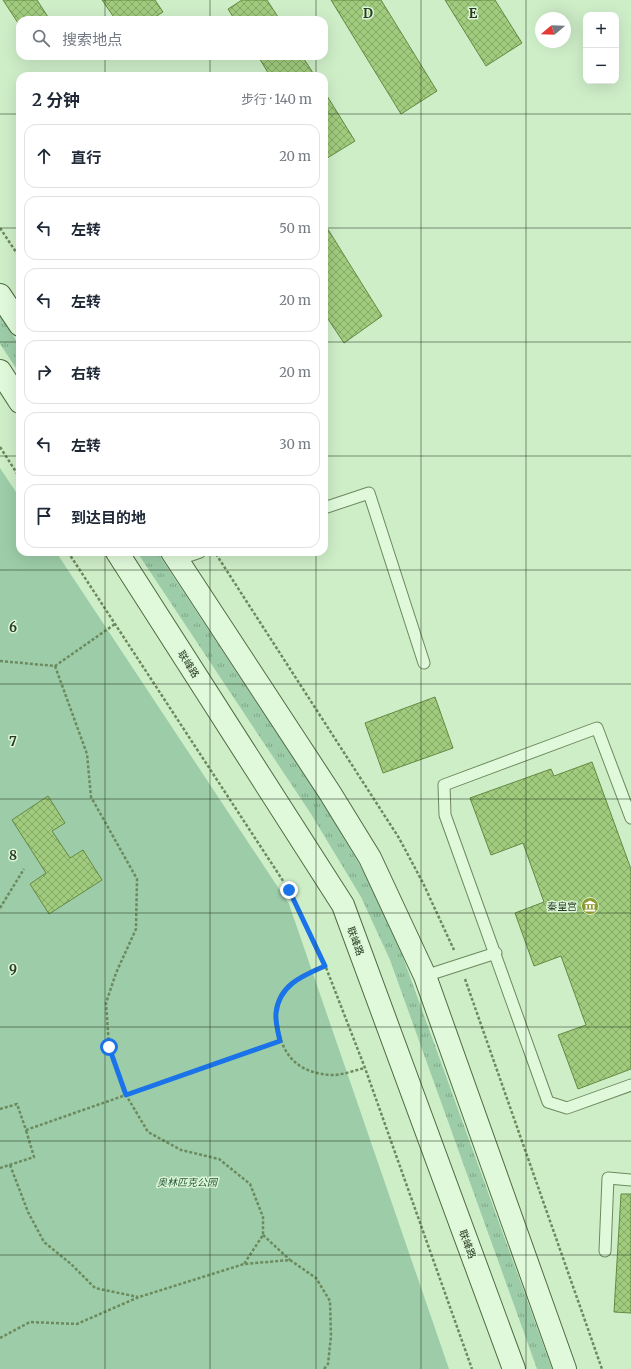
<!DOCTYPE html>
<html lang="zh">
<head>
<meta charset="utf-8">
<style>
	:root { --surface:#fff; --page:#f6f6f7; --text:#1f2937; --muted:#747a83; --line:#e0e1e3 }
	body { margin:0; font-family:Merriweather,"Noto Sans SC",serif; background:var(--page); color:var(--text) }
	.controls { position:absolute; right:12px; top:12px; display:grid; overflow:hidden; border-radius:8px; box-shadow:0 4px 16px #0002 }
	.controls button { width:36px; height:36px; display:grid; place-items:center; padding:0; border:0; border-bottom:1px solid var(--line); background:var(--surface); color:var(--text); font:20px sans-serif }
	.compass { position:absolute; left:535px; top:12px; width:36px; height:36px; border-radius:50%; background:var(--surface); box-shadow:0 4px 16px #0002; rotate:251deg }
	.stop { position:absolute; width:12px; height:12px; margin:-9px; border:3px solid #1a73e8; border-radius:50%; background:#fff }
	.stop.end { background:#1a73e8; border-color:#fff; box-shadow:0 1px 4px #0008 }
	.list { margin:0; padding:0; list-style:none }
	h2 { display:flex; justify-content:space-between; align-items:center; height:52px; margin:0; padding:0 16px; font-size:17px }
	h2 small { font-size:13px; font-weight:400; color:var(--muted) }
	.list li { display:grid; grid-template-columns:26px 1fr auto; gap:12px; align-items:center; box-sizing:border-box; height:64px; margin:0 8px 8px; padding:0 8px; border:1px solid var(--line); border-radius:12px }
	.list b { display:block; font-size:15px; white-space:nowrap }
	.list em { font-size:13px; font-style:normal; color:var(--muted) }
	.icon { flex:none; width:22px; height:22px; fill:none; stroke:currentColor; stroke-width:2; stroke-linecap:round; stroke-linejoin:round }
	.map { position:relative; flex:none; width:631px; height:1369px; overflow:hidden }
	.search { position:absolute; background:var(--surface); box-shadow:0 4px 16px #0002; left:16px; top:16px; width:312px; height:44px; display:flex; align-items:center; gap:10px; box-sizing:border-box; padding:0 14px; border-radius:12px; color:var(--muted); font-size:15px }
	.panel { position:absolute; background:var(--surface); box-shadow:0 4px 16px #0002; left:16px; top:72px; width:312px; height:484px; border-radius:12px }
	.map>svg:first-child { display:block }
	.grass { fill:url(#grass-tufts) }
	.park { fill:#9ccda8 }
	.building { fill:url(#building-cross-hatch); stroke:#648943 }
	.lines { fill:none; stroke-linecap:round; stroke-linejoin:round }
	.service-casing { stroke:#6c8a5d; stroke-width:13 }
	.secondary-casing { stroke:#506c40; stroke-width:24 }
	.path { stroke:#6c8a5d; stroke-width:2.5; stroke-dasharray:3 2; stroke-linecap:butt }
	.service { stroke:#e0f9db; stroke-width:11 }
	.secondary { stroke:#e0f9db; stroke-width:22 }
	.route { stroke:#1a73e8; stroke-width:5 }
	.grid { fill:none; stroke:#2a3b20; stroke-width:1; stroke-opacity:0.55 }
	.labels { text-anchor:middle; stroke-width:3; stroke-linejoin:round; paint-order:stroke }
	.street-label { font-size:10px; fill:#2a3b20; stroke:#dcf6d8 }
	.poi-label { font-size:10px; fill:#2a3b20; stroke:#dcf6d8; text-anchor:end }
	.park-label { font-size:10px; font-style:italic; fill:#27573a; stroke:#dcf6d8 }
	.grid-label { font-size:13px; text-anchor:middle; font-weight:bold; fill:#2a3b20; stroke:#dcf6d8; stroke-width:3; stroke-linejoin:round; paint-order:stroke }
</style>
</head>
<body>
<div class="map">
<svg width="631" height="1369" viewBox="0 0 631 1369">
	<defs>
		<pattern id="grass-tufts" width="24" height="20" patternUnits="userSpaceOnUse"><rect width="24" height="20" fill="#9ccda8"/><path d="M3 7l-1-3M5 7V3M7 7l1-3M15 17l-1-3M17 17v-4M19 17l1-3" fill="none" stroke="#7fa888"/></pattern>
		<pattern id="building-cross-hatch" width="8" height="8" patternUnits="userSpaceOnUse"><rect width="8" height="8" fill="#a1cc7e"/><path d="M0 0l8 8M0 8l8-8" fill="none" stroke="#83a767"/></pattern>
	</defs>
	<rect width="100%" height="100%" fill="#ceeec8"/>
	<g class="grass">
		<path d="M 0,316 L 20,346 L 20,374 L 0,344 Z"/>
		<path d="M 137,552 L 157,552 L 325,806 L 372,886 L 400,949 L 552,1369 L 537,1369 L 390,960 L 361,897 L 311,814 Z"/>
	</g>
	<path class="park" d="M 0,468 L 20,498 L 20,552 L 56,552 L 289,904 L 449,1369 L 0,1369 Z"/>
	<g class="building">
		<path d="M 3,0 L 37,0 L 50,20 L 20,20 L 20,26 Z"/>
		<path d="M 102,0 L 155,0 L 163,12 L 150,20 L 116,20 Z"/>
		<path d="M 242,0 L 267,0 L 280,20 L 235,20 L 228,9 Z"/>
		<path d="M 331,0 L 381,0 L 437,91 L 401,114 Z"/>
		<path d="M 445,0 L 495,0 L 522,43 L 486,66 Z"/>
		<path d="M 258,56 L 302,56 L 315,76 L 270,76 Z"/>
		<path d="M 324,91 L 355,141 L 324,160 Z"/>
		<path d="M 324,223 L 382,316 L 344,343 L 324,313 Z"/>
		<path d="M 435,697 L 453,748 L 383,773 L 365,723 Z"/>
		<path d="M 592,762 L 631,869 L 631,1069 L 578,1089 L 558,1035 L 586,1025 L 561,956 L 534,966 L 515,913 L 544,902 L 523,843 L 491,855 L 470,798 L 551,769 L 554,776 Z"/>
		<path d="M 48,796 L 65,823 L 52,831 L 70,858 L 83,850 L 102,880 L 49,914 L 30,884 L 46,873 L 12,820 Z"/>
		<path d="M 621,1194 L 631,1194 L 631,1313 L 614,1312 Z"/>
	</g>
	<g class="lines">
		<g class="service-casing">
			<g id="service">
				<path d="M 324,508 L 369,493 L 424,663"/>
				<path d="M 177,560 L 200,552"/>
				<path d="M 631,818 L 597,728 L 444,785 L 445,815 L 548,1102 L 567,1108 L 631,1085"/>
				<path d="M 425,976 L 496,953"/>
				<path d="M 605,1251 L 608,1178 L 631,1180"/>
			</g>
		</g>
		<g class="secondary-casing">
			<g id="secondary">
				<path d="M 0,295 L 20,325"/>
				<path d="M 0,371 L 20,402"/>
				<path d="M 117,552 L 343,905 L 514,1369"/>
				<path d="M 172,552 L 330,793 L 370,858 L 425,976 L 565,1369"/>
			</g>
		</g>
		<g class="path">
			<path d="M 0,228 L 20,258"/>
			<path d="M 0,447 L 20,478"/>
			<path d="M 68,552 L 289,890 L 325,965 L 365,1068 L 472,1369"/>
			<path d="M 216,554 L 399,838 L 423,883 L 454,950"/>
			<path d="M 0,661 L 55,666 L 115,624"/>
			<path d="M 55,666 L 87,754 L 91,797 L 137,879 L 136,929 L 116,973 L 106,1003 L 109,1047 L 126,1095 L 148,1132 L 181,1150 L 219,1159 L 250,1184 L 263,1217 L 263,1235 L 244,1264"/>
			<path d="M 0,908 L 24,869"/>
			<path d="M 325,965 C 309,973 289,979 281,996 C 276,1006 276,1016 278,1026 C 282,1057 300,1074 333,1075 C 343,1075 355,1070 365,1068"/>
			<path d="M 465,979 L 602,1369"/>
			<path d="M 0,1109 L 17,1104 L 26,1130 L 280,1041"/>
			<path d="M 10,1165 L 28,1212 L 44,1242 L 71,1264 L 95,1288 L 138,1297"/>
			<path d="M 0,1168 L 34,1157 L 26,1130"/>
			<path d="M 263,1235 L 290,1260"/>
			<path d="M 0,1338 L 30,1322 L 77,1324 L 139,1297 L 244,1264 L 290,1260 L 316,1278 L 330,1301 L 331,1336 L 328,1364 L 324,1369"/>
		</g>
		<use href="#service" class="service"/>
		<use href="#secondary" class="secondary"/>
	</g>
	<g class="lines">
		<path class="route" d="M 109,1047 L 126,1095 L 280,1041 C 278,1032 275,1021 276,1013 C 279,985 302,976 325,966 L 289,890"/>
	</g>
	<path class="grid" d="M 105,0 L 105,20M 210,0 L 210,20M 316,0 L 316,20M 421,0 L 421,1369M 526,0 L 526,1369M 105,56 L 105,76M 210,56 L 210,76M 316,56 L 316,76M 0,114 L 20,114M 324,114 L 631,114M 0,228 L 20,228M 324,228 L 631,228M 0,342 L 20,342M 324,342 L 631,342M 0,456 L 20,456M 324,456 L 631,456M 105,552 L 105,1369M 210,552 L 210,1369M 316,552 L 316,1369M 0,570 L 631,570M 0,684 L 631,684M 0,799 L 631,799M 0,913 L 631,913M 0,1027 L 631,1027M 0,1141 L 631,1141M 0,1255 L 631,1255"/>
	<defs>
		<g id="museum-disc" transform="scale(0.9)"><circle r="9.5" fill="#8b992d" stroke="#dcf6d8"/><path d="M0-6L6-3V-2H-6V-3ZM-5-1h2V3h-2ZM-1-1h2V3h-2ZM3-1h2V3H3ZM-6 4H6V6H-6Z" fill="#fff"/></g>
	</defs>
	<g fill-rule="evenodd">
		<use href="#museum-disc" x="590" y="906"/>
	</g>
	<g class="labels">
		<g class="street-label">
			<text transform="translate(189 664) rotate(57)" y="4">联峰路</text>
			<text transform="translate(356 941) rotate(70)" y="4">联峰路</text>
			<text transform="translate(468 1244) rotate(70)" y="4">联峰路</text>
		</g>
		<g class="poi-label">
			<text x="577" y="910">秦皇宫</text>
		</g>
		<g class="park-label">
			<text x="187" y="1186">奥林匹克公园</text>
		</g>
	</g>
	<g class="grid-label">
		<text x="368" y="18">D</text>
		<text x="473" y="18">E</text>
		<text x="13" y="632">6</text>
		<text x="13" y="746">7</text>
		<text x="13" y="860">8</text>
		<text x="13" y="974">9</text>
	</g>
</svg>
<div class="controls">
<button>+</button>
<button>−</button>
</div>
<svg class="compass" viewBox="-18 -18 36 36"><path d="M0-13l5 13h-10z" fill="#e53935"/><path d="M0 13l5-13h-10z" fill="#747a83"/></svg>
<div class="stop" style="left:109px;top:1047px"></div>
<div class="stop end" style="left:289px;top:890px"></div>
<div class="search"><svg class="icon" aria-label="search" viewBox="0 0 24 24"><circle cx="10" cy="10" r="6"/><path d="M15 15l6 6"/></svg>搜索地点</div>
<section class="panel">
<h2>2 分钟<small>步行 · 140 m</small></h2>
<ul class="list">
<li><svg class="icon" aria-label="ahead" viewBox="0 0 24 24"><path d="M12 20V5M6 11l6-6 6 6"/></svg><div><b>直行</b></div><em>20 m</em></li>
<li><svg class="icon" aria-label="left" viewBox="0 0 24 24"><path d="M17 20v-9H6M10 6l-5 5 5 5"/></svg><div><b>左转</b></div><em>50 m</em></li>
<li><svg class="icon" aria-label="left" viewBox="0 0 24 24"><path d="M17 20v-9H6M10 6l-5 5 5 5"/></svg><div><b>左转</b></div><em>20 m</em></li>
<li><svg class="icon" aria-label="right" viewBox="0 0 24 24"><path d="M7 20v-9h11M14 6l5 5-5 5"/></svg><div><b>右转</b></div><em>20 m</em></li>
<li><svg class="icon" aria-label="left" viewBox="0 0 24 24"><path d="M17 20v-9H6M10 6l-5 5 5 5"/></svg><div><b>左转</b></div><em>30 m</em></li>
<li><svg class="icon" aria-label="arrive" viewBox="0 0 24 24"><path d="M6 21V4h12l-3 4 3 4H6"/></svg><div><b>到达目的地</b></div></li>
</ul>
</section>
</div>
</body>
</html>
